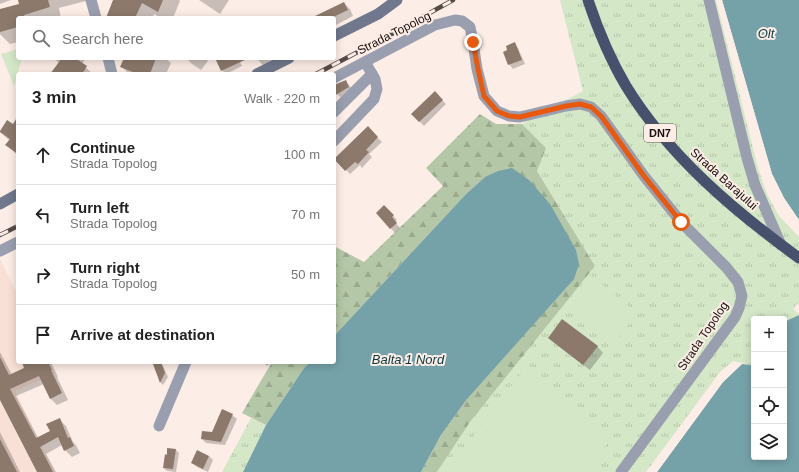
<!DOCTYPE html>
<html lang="en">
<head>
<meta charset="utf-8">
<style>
	:root { --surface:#fff; --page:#f6f6f6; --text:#222; --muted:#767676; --line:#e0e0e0 }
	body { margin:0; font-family:Helvetica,sans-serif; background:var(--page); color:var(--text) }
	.controls { position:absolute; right:12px; bottom:12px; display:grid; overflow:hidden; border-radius:4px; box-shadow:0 2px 10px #0003 }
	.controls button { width:36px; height:36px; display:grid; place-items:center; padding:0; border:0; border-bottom:1px solid var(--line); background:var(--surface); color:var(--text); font:20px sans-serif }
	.stop { position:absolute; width:12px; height:12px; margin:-9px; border:3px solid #ea580c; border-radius:50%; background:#fff }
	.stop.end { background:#ea580c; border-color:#fff; box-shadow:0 1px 4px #0008 }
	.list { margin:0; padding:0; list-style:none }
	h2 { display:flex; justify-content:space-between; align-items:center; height:52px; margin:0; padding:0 16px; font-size:17px }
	h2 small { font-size:13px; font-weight:400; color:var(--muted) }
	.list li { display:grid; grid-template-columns:26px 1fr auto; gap:12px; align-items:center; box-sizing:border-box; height:60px; padding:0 16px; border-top:1px solid var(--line) }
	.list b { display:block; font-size:15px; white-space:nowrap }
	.list p { margin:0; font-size:13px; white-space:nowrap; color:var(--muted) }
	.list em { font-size:13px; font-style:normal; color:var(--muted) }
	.icon { flex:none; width:22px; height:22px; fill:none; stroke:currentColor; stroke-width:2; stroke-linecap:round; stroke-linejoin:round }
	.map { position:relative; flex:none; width:799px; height:472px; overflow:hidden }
	.search { position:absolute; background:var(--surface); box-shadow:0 2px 10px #0003; left:16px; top:16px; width:320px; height:44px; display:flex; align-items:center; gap:10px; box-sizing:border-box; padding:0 14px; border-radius:4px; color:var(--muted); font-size:15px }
	.panel { position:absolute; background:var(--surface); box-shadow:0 2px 10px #0003; left:16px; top:72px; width:320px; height:292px; border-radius:4px }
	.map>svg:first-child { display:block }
	.industrial { fill:#f9e0d6 }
	.grass { fill:url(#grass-tufts) }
	.forest { fill:url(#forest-firs) }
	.park { fill:#d4e7c6 }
	.water { fill:#75a2a9 }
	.pier { fill:#fcede6 }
	.shadow { fill:#0003 }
	.building { fill:#8c796b }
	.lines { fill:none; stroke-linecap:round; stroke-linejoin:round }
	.minor { stroke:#999fae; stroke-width:11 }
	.secondary { stroke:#70788d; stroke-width:11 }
	.trunk { stroke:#47506c; stroke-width:11 }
	.rail-casing { stroke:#554b47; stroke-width:4.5 }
	.rail { stroke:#fcede6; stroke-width:3; stroke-dasharray:9; stroke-linecap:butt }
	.route { stroke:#ea580c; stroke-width:5 }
	.labels { text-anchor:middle; stroke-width:4; stroke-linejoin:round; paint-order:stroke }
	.shield { fill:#fcede6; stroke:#5c524d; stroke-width:1 }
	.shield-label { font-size:11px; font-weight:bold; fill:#18100c }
	.street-label { font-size:12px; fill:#18100c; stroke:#fcede6 }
	.water-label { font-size:13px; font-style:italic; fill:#0a383d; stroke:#fcede6 }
</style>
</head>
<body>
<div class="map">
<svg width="799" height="472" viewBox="0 0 799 472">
	<defs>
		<pattern id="grass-tufts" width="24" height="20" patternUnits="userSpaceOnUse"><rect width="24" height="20" fill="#d4e7c6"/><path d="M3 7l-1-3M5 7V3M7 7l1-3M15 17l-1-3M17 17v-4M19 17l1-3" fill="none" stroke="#b5c5a9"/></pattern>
		<pattern id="forest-firs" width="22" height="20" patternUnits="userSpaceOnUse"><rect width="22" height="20" fill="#b4c7a6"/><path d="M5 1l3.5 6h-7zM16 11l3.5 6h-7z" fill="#9aaa8e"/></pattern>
	</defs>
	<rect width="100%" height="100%" fill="#fcede6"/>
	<path class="industrial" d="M 0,259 L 18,295 L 18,362 L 50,362 L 55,373 L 15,391 L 55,472 L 0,472 Z"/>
	<g class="grass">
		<path d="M 560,0 L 716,0 L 758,168 L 767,194 L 779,216 L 799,237 L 799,302 L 793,309 L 799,314 L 799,315 L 784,322 L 784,319 L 754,319 L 754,361 L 751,365 L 733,361 L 720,372 L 646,472 L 437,472 L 470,422 L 595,266 L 537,171 L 546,148 L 522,124 L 583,91 Z"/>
		<path d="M 251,418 L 266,425 L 243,472 L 222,472 Z"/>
	</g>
	<g class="forest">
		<path d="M 480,114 L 496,124 L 522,124 L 546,148 L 537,171 L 595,266 L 470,422 L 437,472 L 421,472 L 441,435 L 467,399 L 485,177 L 467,193 L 334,336 L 334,246 L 364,262 L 443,186 L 426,168 Z"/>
		<path d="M 272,362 L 310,362 L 304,368 L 266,425 L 242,413 Z"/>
	</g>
	<g class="park">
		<path d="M 18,49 L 18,58 L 22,58 L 14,86 L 1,54 Z"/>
		<path d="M 590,275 L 637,313 L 617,339 L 569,301 Z"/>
		<path d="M 525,368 L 613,436 L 585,472 L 446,472 Z"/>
	</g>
	<g class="water">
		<path d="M 722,0 L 799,0 L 799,220 L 784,198 L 772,174 Z"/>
		<path d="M 512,168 L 529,180 L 550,204 L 576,250 L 579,264 L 574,279 L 467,399 L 441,435 L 421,472 L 243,472 L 266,425 L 304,368 L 310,362 L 334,362 L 334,336 L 467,193 L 485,177 L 498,171 Z"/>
		<path d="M 799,315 L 799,472 L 657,472 L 723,382 L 742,364 L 751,365 L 754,361 L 754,457 L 784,457 L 784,322 Z"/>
	</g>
	<g class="pier">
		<path d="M 720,0 L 722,0 L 772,174 L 784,198 L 799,220 L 799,222 L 797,221 L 782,199 L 770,175 Z"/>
		<path d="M 739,363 L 742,364 L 723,382 L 657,472 L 655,472 L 721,381 Z"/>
	</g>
	<g class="shadow">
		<path d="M 0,0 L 11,0 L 0,4 Z"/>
		<path d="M 19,0 L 86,0 L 86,1 L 59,8 L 61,18 L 18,18 L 18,42 L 10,44 L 0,34 L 0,10 L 20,4 Z"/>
		<path d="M 114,0 L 179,0 L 180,1 L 173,18 L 161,18 L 154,14 L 153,18 L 108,18 Z"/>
		<path d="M 199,0 L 229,0 L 220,14 Z"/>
		<path d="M 344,3 L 350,9 L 353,16 L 334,26 L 334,18 L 314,18 Z"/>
		<path d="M 514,43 L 518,48 L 525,64 L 513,69 L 509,64 L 509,50 Z"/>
		<path d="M 53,58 L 86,58 L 82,64 L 93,74 L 52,74 L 59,63 Z"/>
		<path d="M 125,58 L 165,58 L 171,63 L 166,74 L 129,74 L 122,67 Z"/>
		<path d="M 186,58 L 205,58 L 208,61 L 201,70 L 192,64 Z"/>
		<path d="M 213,58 L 238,58 L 242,66 L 226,74 L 222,70 L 217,60 Z"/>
		<path d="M 256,58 L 291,58 L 267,69 Z"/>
		<path d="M 345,81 L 349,85 L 353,91 L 341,98 L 337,94 L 334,89 L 334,86 Z"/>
		<path d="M 435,93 L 446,104 L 424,126 L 412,114 Z"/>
		<path d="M 18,118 L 18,156 L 7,145 L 10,141 L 0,132 L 13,125 Z"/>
		<path d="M 368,128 L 382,142 L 369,154 L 372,157 L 362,168 L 360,165 L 350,174 L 336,159 Z"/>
		<path d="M 388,210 L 397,220 L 395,222 L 400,228 L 395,233 L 377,213 Z"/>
		<path d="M 549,338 L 597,346 L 603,353 L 590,370 L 556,344 Z"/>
		<path d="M 0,352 L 12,375 L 26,368 L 29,362 L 51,362 L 58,377 L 57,377 L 68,400 L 57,405 L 50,398 L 44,384 L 16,396 L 38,438 L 51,431 L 59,419 L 66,426 L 73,442 L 76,445 L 80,453 L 72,457 L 65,450 L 62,445 L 46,454 L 56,472 L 39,472 L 0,397 Z"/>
		<path d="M 160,362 L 163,366 L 168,377 L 163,385 L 161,383 L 154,365 Z"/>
		<path d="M 263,362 L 272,362 L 267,366 Z"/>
		<path d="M 232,415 L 237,419 L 225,445 L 206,443 L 202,439 L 213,433 Z"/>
		<path d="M 0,432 L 20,472 L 0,472 Z"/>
		<path d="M 176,450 L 179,453 L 176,472 L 167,471 L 164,468 L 168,456 Z"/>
		<path d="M 209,456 L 213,460 L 208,472 L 197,467 L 193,463 Z"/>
	</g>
	<g class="building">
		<path d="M 18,0 L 48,0 L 50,7 L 24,15 L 25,18 L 18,18 L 18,27 L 0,32 L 0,9 L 19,4 Z"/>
		<path d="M 113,0 L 163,0 L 158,12 L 142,3 L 135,18 L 106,18 Z"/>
		<path d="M 344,2 L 348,10 L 331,18 L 311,18 Z"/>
		<path d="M 515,42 L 522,60 L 508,65 L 503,52 L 507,50 L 506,46 Z"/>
		<path d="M 62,58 L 75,58 L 87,66 L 82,74 L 50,74 Z"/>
		<path d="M 124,58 L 156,58 L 150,74 L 138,74 L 120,67 Z"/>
		<path d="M 215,58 L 249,58 L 221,71 Z"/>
		<path d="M 346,80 L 349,87 L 334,96 L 334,85 Z"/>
		<path d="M 435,91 L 443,100 L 419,122 L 411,114 Z"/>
		<path d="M 18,116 L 18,154 L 5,145 L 10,139 L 0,132 L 0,131 L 7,120 L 13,124 Z"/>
		<path d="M 368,126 L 378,137 L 366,150 L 369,152 L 358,164 L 355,162 L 345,171 L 334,159 Z"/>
		<path d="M 384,205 L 394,215 L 392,217 L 397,223 L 390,229 L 376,213 Z"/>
		<path d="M 562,319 L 598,346 L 583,365 L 548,338 Z"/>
		<path d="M 0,357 L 9,375 L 24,368 L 22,362 L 48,362 L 52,370 L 51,370 L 62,393 L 50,399 L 39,376 L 10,389 L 36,438 L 50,431 L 46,424 L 60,418 L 68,438 L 70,437 L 74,446 L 64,451 L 58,437 L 40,447 L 53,472 L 37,472 L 0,400 Z"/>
		<path d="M 158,362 L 161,362 L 165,373 L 160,383 L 153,364 Z"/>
		<path d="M 222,409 L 233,414 L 221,442 L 201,439 L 202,431 L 212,432 Z"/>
		<path d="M 0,439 L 17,472 L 0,472 Z"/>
		<path d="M 167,448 L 176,449 L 173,469 L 163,468 L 165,454 L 167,455 Z"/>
		<path d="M 197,450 L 209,456 L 203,469 L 191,463 Z"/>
	</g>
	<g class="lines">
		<g class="minor">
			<path d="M 91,0 L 96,18"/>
			<path d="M 709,0 L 747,158 L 755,185 L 781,245"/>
			<path d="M 108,58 L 112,74"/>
			<path d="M 334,78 L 435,25 L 455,20 L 462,21 L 470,27 L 473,42 L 477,69 L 484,96 L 497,111 L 509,116 L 520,117 L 566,106 L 580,104 L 591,107 L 601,116 L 644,176 L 681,222 L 726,267 L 738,282 L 742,296 L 739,308 L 735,317 L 621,472"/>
			<path d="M 334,112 L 372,74"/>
			<path d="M 334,141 L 374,99 L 377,89 L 375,79 L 365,62"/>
			<path d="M 0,251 L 18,242"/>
			<path d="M 159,426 L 186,362"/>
		</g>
		<g class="secondary">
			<path d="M 334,36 L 378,14 L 397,0"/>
			<path d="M 257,74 L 289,58"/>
			<path d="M 0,204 L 18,194"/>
		</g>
		<path class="trunk" d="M 588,0 C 598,30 610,59 626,86 C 669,156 733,210 799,258"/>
		<g class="rail-casing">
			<g id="rail">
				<path d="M 316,74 L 390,35 L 453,0"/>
				<path d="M 0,235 L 18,226"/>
			</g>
		</g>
		<use href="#rail" class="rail"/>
	</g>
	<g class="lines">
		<path class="route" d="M 473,42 L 478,69 L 484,96 L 497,111 L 509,116 L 520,117 L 566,106 L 580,104 L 591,107 L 601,116 L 644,176 L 681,222"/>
	</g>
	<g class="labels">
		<rect class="shield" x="644" y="124" width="32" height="18" rx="3"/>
		<g class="shield-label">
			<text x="660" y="137">DN7</text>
		</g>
		<g class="street-label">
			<text transform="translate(394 33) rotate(-27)" y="4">Strada Topolog</text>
			<text transform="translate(724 179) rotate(42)" y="4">Strada Barajului</text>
			<text transform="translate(703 336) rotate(-56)" y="4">Strada Topolog</text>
		</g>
		<g class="water-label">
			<text x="766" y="38">Olt</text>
			<text x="408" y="364">Balta 1 Nord</text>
		</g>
	</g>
</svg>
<div class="controls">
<button>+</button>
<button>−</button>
<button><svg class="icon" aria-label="locate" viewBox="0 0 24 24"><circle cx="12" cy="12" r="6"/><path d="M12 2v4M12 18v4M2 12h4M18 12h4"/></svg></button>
<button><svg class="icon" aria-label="layers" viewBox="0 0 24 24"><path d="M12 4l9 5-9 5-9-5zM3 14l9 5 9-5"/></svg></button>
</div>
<div class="stop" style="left:681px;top:222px"></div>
<div class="stop end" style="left:473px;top:42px"></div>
<div class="search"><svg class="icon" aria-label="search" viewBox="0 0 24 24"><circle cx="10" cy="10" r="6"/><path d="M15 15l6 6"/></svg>Search here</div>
<section class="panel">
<h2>3 min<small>Walk · 220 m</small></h2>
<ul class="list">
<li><svg class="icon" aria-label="ahead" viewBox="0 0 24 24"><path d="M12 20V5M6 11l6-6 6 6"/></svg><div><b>Continue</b><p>Strada Topolog</p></div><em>100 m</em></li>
<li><svg class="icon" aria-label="left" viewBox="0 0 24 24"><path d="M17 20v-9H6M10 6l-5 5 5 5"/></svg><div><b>Turn left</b><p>Strada Topolog</p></div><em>70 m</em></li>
<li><svg class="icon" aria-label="right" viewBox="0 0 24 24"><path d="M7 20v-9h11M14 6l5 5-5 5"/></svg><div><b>Turn right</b><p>Strada Topolog</p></div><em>50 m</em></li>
<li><svg class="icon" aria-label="arrive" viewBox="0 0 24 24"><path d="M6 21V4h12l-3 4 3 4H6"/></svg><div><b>Arrive at destination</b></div></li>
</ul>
</section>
</div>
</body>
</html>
